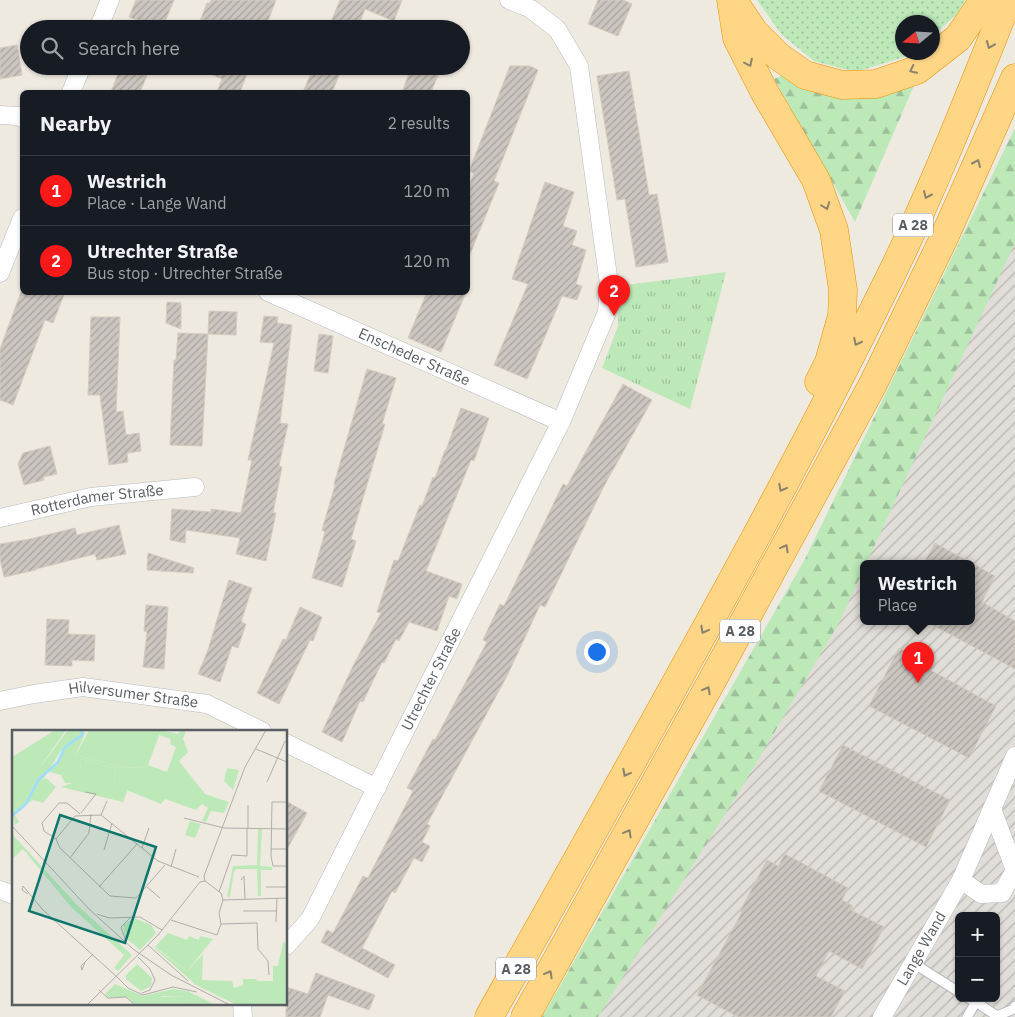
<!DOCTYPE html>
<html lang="en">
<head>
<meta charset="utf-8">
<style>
	:root { --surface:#171b24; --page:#20242c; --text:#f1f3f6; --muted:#9ea1a6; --line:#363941; --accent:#fb191a }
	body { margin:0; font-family:"IBM Plex Sans",sans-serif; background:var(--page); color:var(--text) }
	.controls { position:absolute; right:15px; bottom:15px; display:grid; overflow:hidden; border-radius:8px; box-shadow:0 1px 4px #0004 }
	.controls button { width:45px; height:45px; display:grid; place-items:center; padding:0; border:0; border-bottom:1px solid var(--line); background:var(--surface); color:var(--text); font:25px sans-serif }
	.compass { position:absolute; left:895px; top:15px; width:45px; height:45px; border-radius:50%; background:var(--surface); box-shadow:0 1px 4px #0004; rotate:252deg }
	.you { position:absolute; left:596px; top:651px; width:18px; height:18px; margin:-12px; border:4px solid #fff; border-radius:50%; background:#1a73e8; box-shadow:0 0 0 8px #1a73e833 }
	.badge { display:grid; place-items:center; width:32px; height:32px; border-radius:50%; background:var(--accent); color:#fff; font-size:16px; font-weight:700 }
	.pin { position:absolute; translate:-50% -41px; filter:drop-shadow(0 1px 2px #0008) }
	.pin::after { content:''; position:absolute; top:26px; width:18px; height:15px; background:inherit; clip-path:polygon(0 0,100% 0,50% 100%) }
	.popup { position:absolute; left:860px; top:560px; width:115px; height:65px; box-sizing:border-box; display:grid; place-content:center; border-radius:8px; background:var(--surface); filter:drop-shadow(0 1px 4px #0005); font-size:16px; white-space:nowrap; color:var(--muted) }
	.popup b { font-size:19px; color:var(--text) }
	.popup::after { content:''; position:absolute; left:50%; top:100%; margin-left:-10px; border:10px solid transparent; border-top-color:var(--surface) }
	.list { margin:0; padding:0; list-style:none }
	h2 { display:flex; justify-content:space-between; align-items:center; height:65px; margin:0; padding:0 20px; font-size:21px }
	h2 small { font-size:16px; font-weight:400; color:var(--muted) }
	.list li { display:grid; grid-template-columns:32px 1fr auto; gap:15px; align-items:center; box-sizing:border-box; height:70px; padding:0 20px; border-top:1px solid var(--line) }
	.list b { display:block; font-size:19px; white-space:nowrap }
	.list p { margin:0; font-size:16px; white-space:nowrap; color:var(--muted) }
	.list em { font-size:16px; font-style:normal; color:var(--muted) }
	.icon { flex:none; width:28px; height:28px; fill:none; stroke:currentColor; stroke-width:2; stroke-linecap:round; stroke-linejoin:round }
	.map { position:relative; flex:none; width:1015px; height:1017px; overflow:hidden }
	.search { position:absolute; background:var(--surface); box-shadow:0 1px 4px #0004; left:20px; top:20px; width:450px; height:55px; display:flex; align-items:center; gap:12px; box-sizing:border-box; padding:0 18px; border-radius:28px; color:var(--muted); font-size:19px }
	.panel { position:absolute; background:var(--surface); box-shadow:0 1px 4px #0004; left:20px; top:90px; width:450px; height:205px; border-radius:8px }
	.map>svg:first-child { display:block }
	.industrial { fill:url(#industrial-furrows); fill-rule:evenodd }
	.grass { fill:url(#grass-dots) }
	.forest { fill:url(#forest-firs) }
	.park { fill:url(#park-tufts) }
	.building { fill:url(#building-hatch); stroke:#d3cbbe }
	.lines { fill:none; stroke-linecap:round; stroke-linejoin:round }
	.service-casing { stroke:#b6babf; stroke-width:11 }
	.minor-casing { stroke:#b6babf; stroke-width:19 }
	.motorway-casing { stroke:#ee8f00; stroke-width:29 }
	.service { stroke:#fff; stroke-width:9 }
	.minor { stroke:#fff; stroke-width:18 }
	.motorway { stroke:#ffd686; stroke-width:28 }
	.oneway { stroke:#8b826e }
	.labels { text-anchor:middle; stroke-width:5; stroke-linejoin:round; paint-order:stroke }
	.shield { fill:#fff; stroke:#8b8e92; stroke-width:1 }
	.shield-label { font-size:14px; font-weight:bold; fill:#595e63 }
	.street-label { font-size:15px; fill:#595e63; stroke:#fff }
	.inset-river { fill:none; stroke:#9fddff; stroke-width:2.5 }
	.inset-road { fill:none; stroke:#aeaeaa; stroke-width:1 }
	.view { fill:#0f766e; fill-opacity:0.15; stroke:#0f766e; stroke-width:2.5 }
	.inset-edge { fill:none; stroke:#595e63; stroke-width:2.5 }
</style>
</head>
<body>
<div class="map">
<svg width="1015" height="1017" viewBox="0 0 1015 1017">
	<defs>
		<pattern id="industrial-furrows" width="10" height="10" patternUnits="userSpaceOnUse" patternTransform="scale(1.25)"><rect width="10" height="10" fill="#e1ddd8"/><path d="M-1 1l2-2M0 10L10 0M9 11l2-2" fill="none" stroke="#b9b6b3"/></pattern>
		<pattern id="grass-dots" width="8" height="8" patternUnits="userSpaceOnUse" patternTransform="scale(1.25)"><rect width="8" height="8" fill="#bde9b9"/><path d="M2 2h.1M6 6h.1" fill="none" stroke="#9dc09a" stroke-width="1.8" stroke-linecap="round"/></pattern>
		<pattern id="forest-firs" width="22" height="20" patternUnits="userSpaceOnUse" patternTransform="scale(1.25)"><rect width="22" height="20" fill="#bde9b9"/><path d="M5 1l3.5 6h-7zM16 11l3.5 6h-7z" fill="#9dc09a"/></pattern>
		<pattern id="park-tufts" width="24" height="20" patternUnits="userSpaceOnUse" patternTransform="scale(1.25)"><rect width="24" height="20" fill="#bde9b9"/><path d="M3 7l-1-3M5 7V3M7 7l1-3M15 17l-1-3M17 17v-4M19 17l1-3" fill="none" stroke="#9dc09a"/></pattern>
		<pattern id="building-hatch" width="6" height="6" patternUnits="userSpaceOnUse" patternTransform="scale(1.25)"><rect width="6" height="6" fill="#cbc6bf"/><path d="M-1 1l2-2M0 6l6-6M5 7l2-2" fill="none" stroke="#a8a49f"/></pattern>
	</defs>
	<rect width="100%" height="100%" fill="#eeeae0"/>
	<path class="industrial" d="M 1015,170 L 1015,1017 L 579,1017 ZM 864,564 L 972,564 L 972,622 L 864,622 ZM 959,916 L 996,916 L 996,998 L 959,998 Z"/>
	<path class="grass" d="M 757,0 L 965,0 L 957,14 L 933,36 L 932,22 L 902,22 L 902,52 L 914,53 L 911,55 L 855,72 L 814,61 L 782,35 Z"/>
	<g class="forest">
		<path d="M 785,74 L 916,81 L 855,222 L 774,79 Z"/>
		<path d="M 1015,128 L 1015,243 L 866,564 L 864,564 L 864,568 L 839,623 L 745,782 L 598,1017 L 542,1017 L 805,559 Z"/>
	</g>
	<path class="park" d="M 726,272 L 690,409 L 602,368 L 618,326 L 619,286 Z"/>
	<g class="building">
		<path d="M 136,0 L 174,0 L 162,29 L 129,17 Z"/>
		<path d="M 211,0 L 276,0 L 265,29 L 197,29 L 207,3 L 210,3 Z"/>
		<path d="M 340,0 L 402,0 L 394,21 L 365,9 L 357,29 L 328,29 Z"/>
		<path d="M 598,0 L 623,0 L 632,4 L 618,36 L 588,24 Z"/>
		<path d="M 17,45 L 22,75 L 0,79 L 0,48 Z"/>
		<path d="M 121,66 L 151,66 L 140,92 L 111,92 Z"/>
		<path d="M 193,66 L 250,66 L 240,92 L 217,92 L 222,79 Z"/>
		<path d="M 314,66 L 343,66 L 332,92 L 303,92 Z"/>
		<path d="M 412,66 L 442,66 L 431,92 L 402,92 Z"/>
		<path d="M 510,66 L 530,66 L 538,70 L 494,181 L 499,183 L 468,259 L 468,189 L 474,173 L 469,171 Z"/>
		<path d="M 629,71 L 649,195 L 657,194 L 668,262 L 636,267 L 625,199 L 617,200 L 597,76 Z"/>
		<path d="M 545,182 L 574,192 L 563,226 L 577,231 L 572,245 L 586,250 L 576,284 L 582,286 L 577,300 L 562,296 L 527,379 L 494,365 L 528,284 L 512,279 Z"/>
		<path d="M 21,292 L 65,292 L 53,323 L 45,320 L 13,405 L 0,400 L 0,349 Z"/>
		<path d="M 427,292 L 466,292 L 441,352 L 408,338 Z"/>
		<path d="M 167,302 L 181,303 L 181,329 L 166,323 Z"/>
		<path d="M 209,311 L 237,312 L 236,335 L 208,334 Z"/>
		<path d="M 264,316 L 278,317 L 277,323 L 292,325 L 280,423 L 288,424 L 279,466 L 282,467 L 273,513 L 276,513 L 266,561 L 236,554 L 240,538 L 186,530 L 185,543 L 170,540 L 172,509 L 211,512 L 211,509 L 241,513 L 252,460 L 248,460 L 274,343 L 260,342 Z"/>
		<path d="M 91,317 L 120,317 L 116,412 L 123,411 L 126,435 L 139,433 L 141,451 L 127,453 L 128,462 L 109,465 L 100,395 L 88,395 Z"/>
		<path d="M 178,333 L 208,334 L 202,446 L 170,445 L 174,360 L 176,360 Z"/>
		<path d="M 319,334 L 333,336 L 328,373 L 314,371 Z"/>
		<path d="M 367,369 L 396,378 L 382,424 L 385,424 L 351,539 L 356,541 L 342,587 L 312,578 L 325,532 L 322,530 L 335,485 L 334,484 Z"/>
		<path d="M 623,384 L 652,400 L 604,486 L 545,607 L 540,605 L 508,674 L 427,824 L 430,826 L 422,842 L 430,846 L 422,862 L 414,858 L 395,893 L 392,891 L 362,948 L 395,965 L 388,978 L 321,942 L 327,930 L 333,933 L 363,876 L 368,878 L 413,791 L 407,788 L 433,739 L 435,740 L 487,642 L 483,640 L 500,604 L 504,606 L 563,484 L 567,486 Z"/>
		<path d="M 461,408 L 489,418 L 474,461 L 471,460 L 426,571 L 462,584 L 457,599 L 449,596 L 437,631 L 409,622 L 399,641 L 396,639 L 384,663 L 382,662 L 363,702 L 360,701 L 342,742 L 322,732 L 352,668 L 381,613 L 377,612 L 394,560 L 398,561 L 420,505 L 422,506 L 433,477 L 435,478 L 445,450 L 446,450 Z"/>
		<path d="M 50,446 L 57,474 L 43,477 L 44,480 L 24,485 L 18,464 L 23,453 Z"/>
		<path d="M 119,525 L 126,554 L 97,560 L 95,554 L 36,569 L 36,570 L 4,577 L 0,559 L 0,544 L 30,539 L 75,528 L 77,535 Z"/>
		<path d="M 935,543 L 995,576 L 982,602 L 1015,621 L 1015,669 L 927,622 L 972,622 L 972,564 L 923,564 Z"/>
		<path d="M 148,553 L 194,568 L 193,573 L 147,570 Z"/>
		<path d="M 229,580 L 252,588 L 241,622 L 246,624 L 238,648 L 232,646 L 220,682 L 198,674 L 208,650 Z"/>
		<path d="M 146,605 L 168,607 L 164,669 L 143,667 L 147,632 L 144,631 Z"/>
		<path d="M 300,607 L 322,617 L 313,641 L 310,640 L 279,704 L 257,693 L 283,639 L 286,640 Z"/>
		<path d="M 47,619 L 69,620 L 68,634 L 95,635 L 94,661 L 72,660 L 72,666 L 45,665 Z"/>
		<path d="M 899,648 L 915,656 L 914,661 L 996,706 L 969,758 L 869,706 Z"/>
		<path d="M 843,745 L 950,800 L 926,847 L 819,791 Z"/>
		<path d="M 286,801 L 307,813 L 286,851 Z"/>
		<path d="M 785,854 L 848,888 L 842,900 L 853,906 L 851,910 L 884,927 L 862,969 L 829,951 L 816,976 L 845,991 L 831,1017 L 738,1017 L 697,995 L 742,912 L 740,911 L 767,860 L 778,866 Z"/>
		<path d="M 316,973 L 375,995 L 369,1010 L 328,995 L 320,1017 L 286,1017 L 286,987 L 308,994 Z"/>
	</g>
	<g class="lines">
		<g class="service-casing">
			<g id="service">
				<path d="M 913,963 L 959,992"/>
				<path d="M 976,1002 L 997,1016 L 1014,1009 L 1015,1006"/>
				<path d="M 967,1017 L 976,1002 L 968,998"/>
			</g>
		</g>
		<g class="minor-casing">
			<g id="minor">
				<path d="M 98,29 L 110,0"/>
				<path d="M 71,92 L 82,66"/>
				<path d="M 0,115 L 18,116 L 22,118"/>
				<path d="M 0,273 L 22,218"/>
				<path id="s1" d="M 268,292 L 561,422"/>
				<path id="s2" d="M 0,518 L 91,497 L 195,487"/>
				<path id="s3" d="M 0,701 L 34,694 L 83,687 L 207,704 L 262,731"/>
				<path d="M 286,743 L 377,788"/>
				<path d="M 961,880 L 981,894 L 1002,893 L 1015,870 L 992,809"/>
				<path d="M 0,890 L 14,895"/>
				<path id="s4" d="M 286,946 L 310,919 L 561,422 L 607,312 L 609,284 L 579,66 L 557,29 L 531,9 L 509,0"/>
				<path d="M 242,1003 L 243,1017"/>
				<path id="s5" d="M 882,1017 L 961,880 L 1015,756"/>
			</g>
		</g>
		<g class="motorway-casing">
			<g id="motorway">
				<path d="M 731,0 L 737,38 L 765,93 L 816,180 L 834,230 L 843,290 L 842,316 L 829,362 L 819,382"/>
				<path d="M 736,5 L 754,32 L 778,56 L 805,75 L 842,85 L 876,84 L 917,70 L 958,38 L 984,0"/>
				<path d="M 489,1017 C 626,772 767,527 891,275 C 935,185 971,92 1008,0"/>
				<path d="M 525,1017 L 713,679 L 873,384 L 943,240 L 1015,78"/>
			</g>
		</g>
		<use href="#service" class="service"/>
		<use href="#minor" class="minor"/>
		<use href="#motorway" class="motorway"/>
	</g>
	<defs><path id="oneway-chevron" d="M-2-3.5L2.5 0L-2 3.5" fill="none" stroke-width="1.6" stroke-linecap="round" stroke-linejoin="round" transform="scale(1.25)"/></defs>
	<g class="oneway">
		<use href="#oneway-chevron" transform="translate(990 45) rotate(112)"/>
		<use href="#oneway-chevron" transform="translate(749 63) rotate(64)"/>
		<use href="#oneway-chevron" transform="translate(913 70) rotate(154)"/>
		<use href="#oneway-chevron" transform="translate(977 163) rotate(-66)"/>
		<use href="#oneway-chevron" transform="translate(927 195) rotate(114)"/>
		<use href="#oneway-chevron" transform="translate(826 206) rotate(69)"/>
		<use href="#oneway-chevron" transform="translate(857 342) rotate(117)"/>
		<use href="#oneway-chevron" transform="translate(782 488) rotate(118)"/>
		<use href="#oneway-chevron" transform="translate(785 548) rotate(-61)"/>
		<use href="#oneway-chevron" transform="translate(704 630) rotate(118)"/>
		<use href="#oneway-chevron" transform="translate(707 690) rotate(-61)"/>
		<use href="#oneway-chevron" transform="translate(626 773) rotate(119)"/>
		<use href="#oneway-chevron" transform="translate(628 833) rotate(-61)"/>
		<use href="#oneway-chevron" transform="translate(549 974) rotate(-61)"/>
	</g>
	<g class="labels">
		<g class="shield">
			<rect x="893" y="213.5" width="40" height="23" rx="4"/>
			<rect x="720" y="619.5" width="40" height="23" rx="4"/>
			<rect x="496" y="957.5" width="40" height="23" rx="4"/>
		</g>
		<g class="shield-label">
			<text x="913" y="230">A 28</text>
			<text x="740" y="636">A 28</text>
			<text x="516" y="974">A 28</text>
		</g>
		<g class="street-label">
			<text dy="5" stroke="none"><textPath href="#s1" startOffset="160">Enscheder Straße</textPath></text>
			<text dy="5" stroke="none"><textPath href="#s2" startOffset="99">Rotterdamer Straße</textPath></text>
			<text dy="5" stroke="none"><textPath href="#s4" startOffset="305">Utrechter Straße</textPath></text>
			<text dy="5" stroke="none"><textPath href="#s3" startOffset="135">Hilversumer Straße</textPath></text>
			<text dy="5" stroke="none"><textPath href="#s5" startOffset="79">Lange Wand</textPath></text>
		</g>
	</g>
	<g transform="translate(12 730)">
		<rect width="275" height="275" fill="#eeeae0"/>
		<path d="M 43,0 L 54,0 L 26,40 L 56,0 L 67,0 L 53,14 L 32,48 L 25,48 L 16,67 L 0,78 L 0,27 ZM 77,0 L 149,0 L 135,38 L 108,37 L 64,25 ZM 68,29 L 104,39 L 102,55 L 116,59 L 111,72 L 49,57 L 69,50 ZM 122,188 L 139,195 L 144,203 L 128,220 L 113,207 L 111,195 ZM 156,203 L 175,210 L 177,206 L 187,210 L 188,206 L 201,209 L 175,241 L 143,217 ZM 125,234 L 140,248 L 139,256 L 129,261 L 114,249 L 114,245 ZM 173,266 L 179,275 L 154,275 L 148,267 Z" fill="#bde9b9"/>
		<path d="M 67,0 L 74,0 L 64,25 L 108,37 L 135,38 L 136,35 L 155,42 L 164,17 L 158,14 L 159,9 L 147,5 L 149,0 L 166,4 L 168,0 L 174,0 L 171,9 L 176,22 L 167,31 L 193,64 L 217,72 L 212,83 L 199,81 L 194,92 L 190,91 L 196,78 L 190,74 L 184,80 L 153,69 L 149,74 L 102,55 L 104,39 L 68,29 L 70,53 L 53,53 L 49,45 L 37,42 L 48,27 L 51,15 ZM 215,38 L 227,40 L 221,60 L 212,51 ZM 25,48 L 35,49 L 44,57 L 31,73 L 21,70 L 2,83 L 7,92 L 3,95 L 0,78 L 16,67 ZM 178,91 L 189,94 L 183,108 L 173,105 ZM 0,104 L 66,176 L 120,225 L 106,241 L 102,238 L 112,225 L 59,177 L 11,119 L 0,129 ZM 271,212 L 275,213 L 275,257 L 261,252 L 261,236 L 266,236 ZM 140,216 L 175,241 L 191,224 L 190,250 L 220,251 L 222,258 L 231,255 L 231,249 L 244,249 L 249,258 L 242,275 L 225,275 L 184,255 ZM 103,254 L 131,266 L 161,259 L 175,261 L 204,275 L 179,275 L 173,266 L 149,266 L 154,275 L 124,275 L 115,267 L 96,267 L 93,264 Z" fill="#bde9b9"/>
		<path d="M 246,99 L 250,99 L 248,136 L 260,137 L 260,140 L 249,140 L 249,166 L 246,166 L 245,139 L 225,139 L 222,141 L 218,167 L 215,167 L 221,136 L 245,135 ZM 244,251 L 261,251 L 275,257 L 275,275 L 242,275 L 242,267 L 249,258 Z" fill="#bde9b9"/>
		<path d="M 253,259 L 275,267 L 275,275 L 244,275 L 244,269 Z" fill="#bde9b9"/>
		<path class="inset-river" d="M 0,86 L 14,74 L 26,50 L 46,32 L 53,17 L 70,5 L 70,0"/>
		<path class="inset-road" d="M 244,19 L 275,32M 255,52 L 273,11M 275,72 L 260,72 L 259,126 L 261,136 L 275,136M 69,83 L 84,64 L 73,62M 89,85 L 95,71M 172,88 L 212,98 L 275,99M 0,96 L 77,179 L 121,219 L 159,245 L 218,275M 236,98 L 236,75M 44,109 L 63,86 L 89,85 L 146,131 L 187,147M 44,109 L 48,118 L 98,166 L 124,168 L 153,135M 44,109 L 32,101 L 30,93 L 47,73 L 55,73 L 68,84M 130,118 L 137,98M 259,119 L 275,119M 92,120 L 100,93M 58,128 L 77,103 L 79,84M 159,137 L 164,119M 229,150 L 232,146 L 233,169M 193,151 L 209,163 L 211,170M 87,157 L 125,114M 135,157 L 148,168M 254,157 L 275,157M 207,162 L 220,125 L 235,126 L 235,98M 16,164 L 10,160 L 11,156 L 31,180 L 105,247M 211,170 L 207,183 L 209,194 L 245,193 L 246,219 L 256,231 L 257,245M 211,170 L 275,168M 231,181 L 264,181M 85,184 L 97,188 L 128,187 L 150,200M 159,190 L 205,205 L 209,194M 264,192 L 265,168M 113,209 L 109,197 L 119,187M 136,215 L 176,251M 126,227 L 138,239 L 143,250 L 138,260 L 130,263M 73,232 L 70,240 L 69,236 L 81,224M 105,247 L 116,258 L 131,265 L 161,257 L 185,262M 87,260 L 96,268 L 114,267 L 123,275M 75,275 L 146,205 L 188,152 L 193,151 L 192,146 L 233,37 L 254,0"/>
		<path class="view" d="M 48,85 L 144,117 L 113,213 L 17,181 Z"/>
		<rect width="275" height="275" class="inset-edge"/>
	</g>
</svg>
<div class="controls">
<button>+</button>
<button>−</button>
</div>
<svg class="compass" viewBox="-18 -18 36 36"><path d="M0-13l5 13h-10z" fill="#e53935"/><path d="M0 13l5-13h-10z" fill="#9ea1a6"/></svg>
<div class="you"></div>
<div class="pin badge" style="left:918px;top:683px">1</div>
<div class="popup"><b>Westrich</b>Place</div>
<div class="pin badge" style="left:614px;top:316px">2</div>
<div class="search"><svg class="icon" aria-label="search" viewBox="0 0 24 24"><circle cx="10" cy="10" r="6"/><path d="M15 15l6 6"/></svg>Search here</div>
<section class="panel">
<h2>Nearby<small>2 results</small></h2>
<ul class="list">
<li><span class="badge">1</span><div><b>Westrich</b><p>Place · Lange Wand</p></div><em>120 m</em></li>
<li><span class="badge">2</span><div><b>Utrechter Straße</b><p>Bus stop · Utrechter Straße</p></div><em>120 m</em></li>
</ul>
</section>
</div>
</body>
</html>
